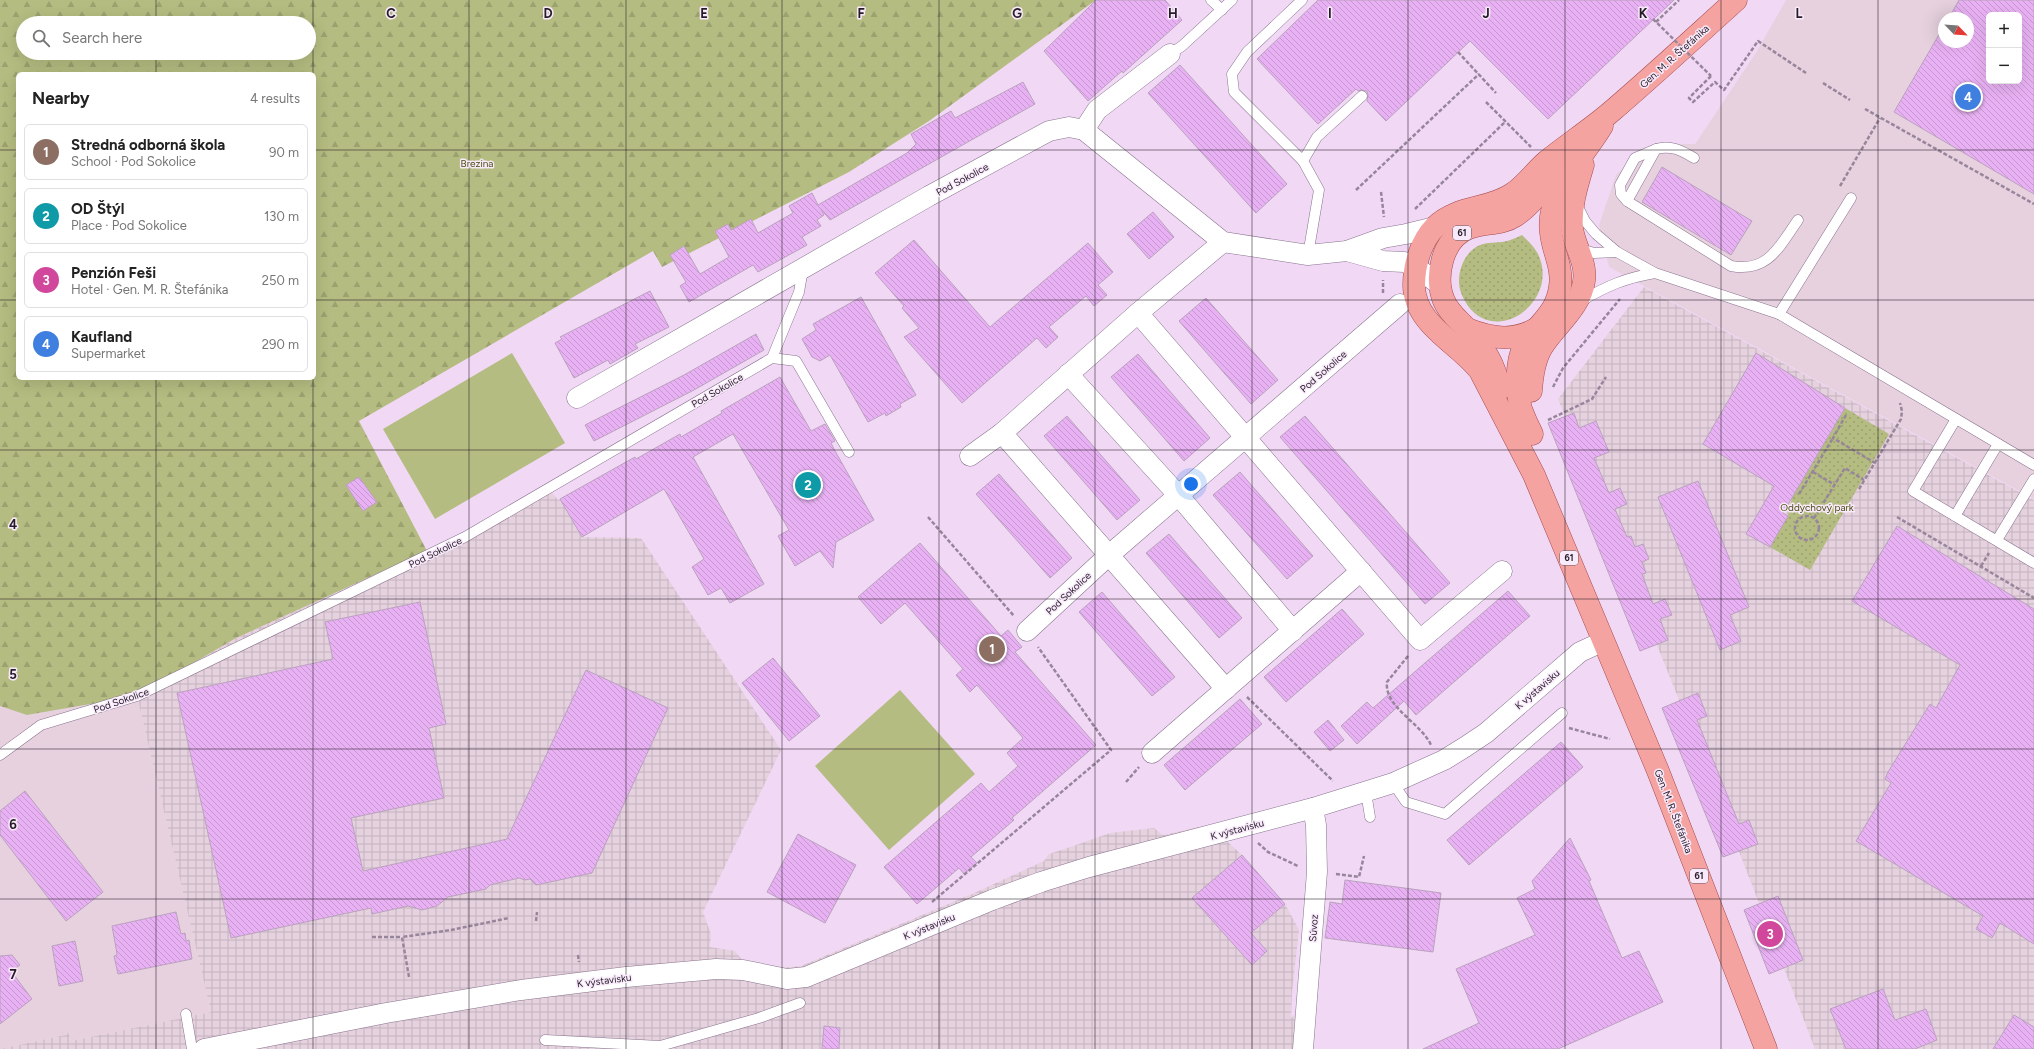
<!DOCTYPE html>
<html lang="en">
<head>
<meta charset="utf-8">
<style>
	:root { --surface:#fff; --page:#f6f6f6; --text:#222; --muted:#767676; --line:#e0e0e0; --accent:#9061db }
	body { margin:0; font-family:Figtree,sans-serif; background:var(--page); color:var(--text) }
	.controls { position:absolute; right:12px; top:12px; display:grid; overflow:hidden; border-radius:6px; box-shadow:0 4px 16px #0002 }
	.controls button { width:36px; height:36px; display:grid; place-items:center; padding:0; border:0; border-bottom:1px solid var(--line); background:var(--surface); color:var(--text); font:20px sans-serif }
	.compass { position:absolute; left:1938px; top:12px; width:36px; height:36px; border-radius:50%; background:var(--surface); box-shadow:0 4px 16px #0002; rotate:115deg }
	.you { position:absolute; left:1191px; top:484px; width:14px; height:14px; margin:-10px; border:3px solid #fff; border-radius:50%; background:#1a73e8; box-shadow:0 0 0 6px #1a73e833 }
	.badge { display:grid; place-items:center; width:26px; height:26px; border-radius:50%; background:var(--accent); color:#fff; font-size:13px; font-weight:700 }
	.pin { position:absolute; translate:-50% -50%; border:2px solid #fff; box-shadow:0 1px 4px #0006 }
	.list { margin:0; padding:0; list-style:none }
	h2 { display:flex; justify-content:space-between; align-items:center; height:52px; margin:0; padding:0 16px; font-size:17px }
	h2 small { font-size:13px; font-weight:400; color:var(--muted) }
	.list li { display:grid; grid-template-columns:26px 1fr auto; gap:12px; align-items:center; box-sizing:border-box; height:56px; margin:0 8px 8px; padding:0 8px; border:1px solid var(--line); border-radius:6px }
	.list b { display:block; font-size:15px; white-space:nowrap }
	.list p { margin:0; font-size:13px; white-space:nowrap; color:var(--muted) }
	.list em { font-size:13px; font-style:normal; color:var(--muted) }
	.icon { flex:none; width:22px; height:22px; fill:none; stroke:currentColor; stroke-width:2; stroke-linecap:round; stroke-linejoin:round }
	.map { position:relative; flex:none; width:2034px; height:1049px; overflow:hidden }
	.search { position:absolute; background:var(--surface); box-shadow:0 4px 16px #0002; left:16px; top:16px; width:300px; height:44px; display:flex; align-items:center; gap:10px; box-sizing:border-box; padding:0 14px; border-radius:22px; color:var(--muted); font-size:15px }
	.panel { position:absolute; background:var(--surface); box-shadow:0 4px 16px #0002; left:16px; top:72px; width:300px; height:308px; border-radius:6px }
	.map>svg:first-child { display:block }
	.commercial { fill:#e7d1df; fill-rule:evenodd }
	.industrial { fill:url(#industrial-grid) }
	.grass { fill:url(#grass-dots) }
	.forest { fill:url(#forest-firs); fill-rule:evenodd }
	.pitch { fill:#b4bc81 }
	.building { fill:url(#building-back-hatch); stroke:#baa2be; fill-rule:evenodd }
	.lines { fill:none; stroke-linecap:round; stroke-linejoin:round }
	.lane-casing { stroke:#89738e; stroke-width:11 }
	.street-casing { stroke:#89738e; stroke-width:21 }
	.primary-casing { stroke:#a64c4e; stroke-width:23 }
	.path { stroke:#97869b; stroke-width:2.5; stroke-dasharray:4 2; stroke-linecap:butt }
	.lane { stroke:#fff; stroke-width:10 }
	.street { stroke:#fff; stroke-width:20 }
	.primary { stroke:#f4a3a1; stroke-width:22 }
	.path-bridge { stroke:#97869b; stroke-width:2.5; stroke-dasharray:4 2; stroke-linecap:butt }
	.grid { fill:none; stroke:#251c27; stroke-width:1; stroke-opacity:0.55 }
	.labels { text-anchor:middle; stroke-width:3; stroke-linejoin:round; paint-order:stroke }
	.shield { fill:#f9eafb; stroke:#655a67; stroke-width:1 }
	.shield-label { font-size:9px; font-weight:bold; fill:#251c27 }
	.street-label { font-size:10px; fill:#251c27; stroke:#f9eafb }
	.park-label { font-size:10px; fill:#494e10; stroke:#f9eafb }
	.grid-label { font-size:13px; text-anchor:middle; font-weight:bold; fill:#251c27; stroke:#f9eafb; stroke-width:3; stroke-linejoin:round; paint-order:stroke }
</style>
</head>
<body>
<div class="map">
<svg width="2034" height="1049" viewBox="0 0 2034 1049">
	<defs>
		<pattern id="industrial-grid" width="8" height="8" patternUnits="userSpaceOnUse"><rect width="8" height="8" fill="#e6d1df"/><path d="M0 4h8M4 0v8" fill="none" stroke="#c5b3bf"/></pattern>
		<pattern id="grass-dots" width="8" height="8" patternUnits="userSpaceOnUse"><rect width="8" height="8" fill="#b4bc81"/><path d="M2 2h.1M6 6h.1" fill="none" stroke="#9ba16f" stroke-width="1.8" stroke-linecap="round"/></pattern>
		<pattern id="forest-firs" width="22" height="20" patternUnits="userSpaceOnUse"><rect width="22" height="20" fill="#b4bc81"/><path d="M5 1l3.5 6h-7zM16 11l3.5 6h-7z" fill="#9ba16f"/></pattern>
		<pattern id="building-back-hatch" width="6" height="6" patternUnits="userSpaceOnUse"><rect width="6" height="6" fill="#e8b1f3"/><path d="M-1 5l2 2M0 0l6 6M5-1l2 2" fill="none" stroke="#c798d0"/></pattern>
	</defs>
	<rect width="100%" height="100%" fill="#f1d9f6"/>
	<g class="commercial">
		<path d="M 1786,0 L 2034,0 L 2034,499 L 1609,267 L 1599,225 L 1616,175 L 1642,151 L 1662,144 L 1695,144 L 1757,51 ZM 1989,15 L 2019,15 L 2019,81 L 1989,81 ZM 1944,18 L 1968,18 L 1968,42 L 1944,42 Z"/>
		<path d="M 137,696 L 211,1012 L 71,1041 L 68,1032 L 65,1035 L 0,1049 L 0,706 L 28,715 Z"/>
	</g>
	<g class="industrial">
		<path d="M 1644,287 L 2034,500 L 2034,1049 L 1815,1049 L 1720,802 L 1558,399 Z"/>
		<path d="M 550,490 L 558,500 L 560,499 L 582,537 L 641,538 L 781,750 L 703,912 L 711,934 L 710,947 L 735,951 L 743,961 L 778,968 L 801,966 L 972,894 L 1044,861 L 1049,854 L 1073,846 L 1110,833 L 1154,828 L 1163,835 L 1204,826 L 1229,843 L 1242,855 L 1192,898 L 1252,965 L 1267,951 L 1252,933 L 1285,904 L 1299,930 L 1292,992 L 1291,1018 L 1306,1005 L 1312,1049 L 0,1049 L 65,1035 L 68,1032 L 71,1041 L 211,1012 L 137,696 L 236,638 L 427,551 Z"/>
	</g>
	<g class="grass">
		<path d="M 1522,235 C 1529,242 1537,249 1540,259 C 1556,303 1497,345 1468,306 C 1463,298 1459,291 1459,281 C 1459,268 1465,254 1476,247 C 1484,242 1493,243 1502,242 C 1509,241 1516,238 1522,235 Z"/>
		<path d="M 1845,408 L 1889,434 L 1810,570 L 1770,547 L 1788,516 L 1792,497 Z"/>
	</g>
	<path class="forest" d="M 0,0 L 1096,0 L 929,121 L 849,172 L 662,267 L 653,251 L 359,421 L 427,551 L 236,638 L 137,696 L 27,715 L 0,706 ZM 23,23 L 309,23 L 309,53 L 23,53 ZM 18,74 L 314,74 L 314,378 L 18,378 Z"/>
	<g class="pitch">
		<path d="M 512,353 L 565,443 L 435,519 L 383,429 Z"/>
		<path d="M 900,690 L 975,774 L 889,850 L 815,766 Z"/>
	</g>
	<g class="building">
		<path d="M 1096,0 L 1165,0 L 1182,20 L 1123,73 L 1122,71 L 1088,101 L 1044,51 Z"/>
		<path d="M 1318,0 L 1674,0 L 1548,119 L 1470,41 L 1386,121 L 1367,101 L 1368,95 L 1367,91 L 1361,90 L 1358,91 L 1356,89 L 1318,124 L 1257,59 Z"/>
		<path d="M 1959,0 L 2034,0 L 2034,194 L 1894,112 L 1944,26 L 1944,42 L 1968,42 L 1968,18 L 1949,18 ZM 1989,15 L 2019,15 L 2019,81 L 1989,81 Z"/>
		<path d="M 1180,65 L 1287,184 L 1256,213 L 1148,93 Z"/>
		<path d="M 1023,82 L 1035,104 L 830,220 L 821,209 L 824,215 L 817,220 L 821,226 L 802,237 L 807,245 L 758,272 L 753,265 L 689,302 L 680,286 L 686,282 L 670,255 L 684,246 L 700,274 L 729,257 L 715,231 L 728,224 L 731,230 L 751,219 L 758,233 L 793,213 L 789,206 L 812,193 L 818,205 L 907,153 L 916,144 L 911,134 L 951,111 L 955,118 Z"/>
		<path d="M 1662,167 L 1752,221 L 1731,255 L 1642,202 Z"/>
		<path d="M 1153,212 L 1174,237 L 1149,259 L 1127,234 Z"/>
		<path d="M 914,240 L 990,327 L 1088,243 L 1113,272 L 1098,285 L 1107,295 L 1094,306 L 1086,296 L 1049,327 L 1058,337 L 1046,348 L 1037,338 L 962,403 L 904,337 L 919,328 L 902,308 L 904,306 L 875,273 Z"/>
		<path d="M 650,291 L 669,327 L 635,344 L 638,348 L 610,364 L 608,360 L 574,378 L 555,343 L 562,339 L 560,337 Z"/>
		<path d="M 861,297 L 916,395 L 900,404 L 901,407 L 886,416 L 885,413 L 868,422 L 830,355 L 820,361 L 812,357 L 802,339 L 816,330 L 813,324 Z"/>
		<path d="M 1206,298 L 1278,380 L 1251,404 L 1179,321 Z"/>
		<path d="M 756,334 L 764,350 L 694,390 L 594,441 L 585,425 L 684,375 Z"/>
		<path d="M 1756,353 L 1845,408 L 1783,513 L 1788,516 L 1770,547 L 1746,534 L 1774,486 L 1703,444 Z"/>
		<path d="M 1138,354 L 1210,438 L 1184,461 L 1111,377 Z"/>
		<path d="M 780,377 L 811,431 L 825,424 L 835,441 L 831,443 L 834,449 L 874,520 L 836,542 L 833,568 L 820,551 L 795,566 L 778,536 L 789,530 L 733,434 L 693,457 L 764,584 L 730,603 L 721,588 L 708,595 L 692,567 L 704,559 L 664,489 L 582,537 L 560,499 L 635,457 L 636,459 L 680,434 L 681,437 L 722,413 L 721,411 Z"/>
		<path d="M 1574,413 L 1579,428 L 1596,421 L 1609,452 L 1594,458 L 1609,493 L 1620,488 L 1627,504 L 1615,509 L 1627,537 L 1631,536 L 1635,547 L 1643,544 L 1649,559 L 1642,562 L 1646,573 L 1642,574 L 1653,604 L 1665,599 L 1672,615 L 1660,619 L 1668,640 L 1640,651 L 1548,423 Z"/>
		<path d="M 1067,416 L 1140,500 L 1117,520 L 1044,436 Z"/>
		<path d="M 1305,416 L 1450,583 L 1425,604 L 1280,437 Z"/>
		<path d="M 1240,472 L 1313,556 L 1287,579 L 1213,495 Z"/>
		<path d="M 999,474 L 1072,558 L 1050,578 L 976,494 Z"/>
		<path d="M 359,477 L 377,502 L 363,511 L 346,485 Z"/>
		<path d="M 1698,481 L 1749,607 L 1730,615 L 1741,641 L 1720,650 L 1658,497 Z"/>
		<path d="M 1897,526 L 2034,609 L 2034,944 L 2000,923 L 1992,938 L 1976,929 L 1983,916 L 1856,841 L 1891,783 L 1885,779 L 1888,772 L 1930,704 L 1936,708 L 1960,665 L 1852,601 Z"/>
		<path d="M 1169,534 L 1242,618 L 1219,638 L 1146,553 Z"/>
		<path d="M 920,543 L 1001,636 L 1008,630 L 1022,647 L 1015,652 L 1096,745 L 1012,818 L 1014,820 L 971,857 L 977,863 L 964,874 L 959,868 L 917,904 L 884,867 L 981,783 L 989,792 L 1018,766 L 1007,753 L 1023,738 L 977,685 L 970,692 L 956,675 L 963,669 L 905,603 L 881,624 L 858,597 Z"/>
		<path d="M 1508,591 L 1530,616 L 1416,715 L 1404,701 L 1357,744 L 1341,726 L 1367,702 L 1373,708 Z"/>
		<path d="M 1102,592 L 1175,677 L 1152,696 L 1079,612 Z"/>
		<path d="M 420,602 L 446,724 L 429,728 L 444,798 L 351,818 L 363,871 L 507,839 L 586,670 L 668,708 L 592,873 L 536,885 L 530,879 L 525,880 L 519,878 L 490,885 L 486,889 L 448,897 L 437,906 L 422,910 L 408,906 L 372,914 L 371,908 L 231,938 L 177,693 L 333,659 L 325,622 Z"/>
		<path d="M 1342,609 L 1364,634 L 1286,702 L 1264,677 Z"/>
		<path d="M 773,658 L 820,716 L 789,741 L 742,683 Z"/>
		<path d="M 1698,693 L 1707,716 L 1697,720 L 1739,824 L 1749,820 L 1758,844 L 1723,857 L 1662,708 Z"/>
		<path d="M 1240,699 L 1262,724 L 1185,790 L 1164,765 Z"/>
		<path d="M 1328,720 L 1344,740 L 1330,751 L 1314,732 Z"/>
		<path d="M 1561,742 L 1583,767 L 1469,865 L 1447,840 Z"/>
		<path d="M 25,791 L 103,892 L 66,921 L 0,835 L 0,811 Z"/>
		<path d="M 798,834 L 856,865 L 825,923 L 767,892 Z"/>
		<path d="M 1570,838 L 1591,880 L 1589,881 L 1622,958 L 1639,951 L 1663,1002 L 1558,1049 L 1423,1049 L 1479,1023 L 1456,969 L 1535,935 L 1517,898 L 1535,889 L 1532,881 Z"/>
		<path d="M 1242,855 L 1285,904 L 1251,933 L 1267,951 L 1252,965 L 1192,898 Z"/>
		<path d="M 1345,880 L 1441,893 L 1433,952 L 1325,938 L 1330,902 L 1342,904 Z"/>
		<path d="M 1778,896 L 1803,960 L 1769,974 L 1744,910 Z"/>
		<path d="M 176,912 L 181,934 L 185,933 L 186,941 L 189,940 L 192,959 L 118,974 L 114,956 L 117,955 L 116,948 L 112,926 Z"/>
		<path d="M 75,941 L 83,981 L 59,986 L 52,946 Z"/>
		<path d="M 12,955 L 20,965 L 11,971 L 32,999 L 0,1024 L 0,956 Z"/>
		<path d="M 1883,989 L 1895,1020 L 1926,1009 L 1937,1040 L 1915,1049 L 1846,1049 L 1830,1009 Z"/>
		<path d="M 2014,1015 L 2034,1027 L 2034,1049 L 1993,1049 Z"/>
		<path d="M 824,1026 L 840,1028 L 839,1049 L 822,1049 Z"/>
	</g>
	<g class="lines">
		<g class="lane-casing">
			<g id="lane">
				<path d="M 1211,0 L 1222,10"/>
				<path d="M 1302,0 L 1247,52 L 1232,74 L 1234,92 L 1303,161"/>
				<path d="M 1170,54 L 1182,46 L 1232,0"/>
				<path d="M 1694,158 C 1681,150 1671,145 1656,149 L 1627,201 L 1731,266 C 1768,273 1779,247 1798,220"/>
				<path d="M 1627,201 L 1621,194 L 1620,185 L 1635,158 L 1656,149"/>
				<path d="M 1577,205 L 1585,221 L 1596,234 L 1617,252 L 1655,273 L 1779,314 L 2034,465"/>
				<path d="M 1578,248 L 1594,253 L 1617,252"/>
				<path d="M 1308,255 L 1319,190 L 1303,161 L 1317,137 L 1362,96"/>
				<path d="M 1581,301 C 1607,286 1625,278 1655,273"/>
				<path d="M 1779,314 L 1851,198"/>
				<path d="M 772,358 L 796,361 L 849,452"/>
				<path d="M 1956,419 L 1913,491 L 2034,563"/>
				<path d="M 1955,516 L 1998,444"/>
				<path d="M 1997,540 L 2034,479"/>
				<path d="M 0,755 L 41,725 L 137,696 L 465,537 L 772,358 L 799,292 L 803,269"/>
				<path d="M 1393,783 L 1406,802 L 1445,814 L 1562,713"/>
				<path d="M 1366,792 L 1370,817"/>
				<path d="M 186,1014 L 192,1049"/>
				<path d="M 545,1040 L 660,1046 L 759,1018 L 800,1003"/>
			</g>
		</g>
		<g class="street-casing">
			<g id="street">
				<path d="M 1084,130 L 1097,110 L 1170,54"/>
				<path d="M 1347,251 L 1383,261 L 1404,262 L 1416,267 L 1440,285"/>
				<path d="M 1138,313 L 1420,640 L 1502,571"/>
				<path d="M 1068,374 L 1179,496 L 1293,631"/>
				<path d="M 577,398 L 929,196 L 1049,131 L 1069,127 L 1084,130 L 1223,242 L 1308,255 L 1347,251 L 1383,238 L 1406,234 L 1435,227"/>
				<path d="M 1002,433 L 1226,689"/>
				<path d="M 970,456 L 1002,433 L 1138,313 L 1223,242"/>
				<path d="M 1027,631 L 1108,556 L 1400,304"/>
				<path d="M 1152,753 L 1361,571"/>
				<path d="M 204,1049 L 386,1013 L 521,990 L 626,977 L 716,969 L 743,970 L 787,979 L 806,977 L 992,900 L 1041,882 L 1089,867 L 1313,808 L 1393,783 L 1444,760 L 1465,747 L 1486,733 L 1580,652 L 1604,641"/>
				<path d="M 1303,1049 L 1317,872 L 1316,825 L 1313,808"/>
			</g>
		</g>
		<g class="primary-casing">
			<g id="primary">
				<path d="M 1736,0 C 1695,37 1654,75 1612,111 C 1591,129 1568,144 1547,161 C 1535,171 1526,185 1512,194 C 1489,210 1457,205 1435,227 C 1421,241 1414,265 1414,285 C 1414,325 1460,344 1480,371 L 1534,475 L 1658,771 L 1766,1049"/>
				<path d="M 1467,329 C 1492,339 1516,342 1539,327"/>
				<path d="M 1500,389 C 1494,363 1485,349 1467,329 C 1459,320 1449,313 1444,301 C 1434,277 1442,238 1469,228 C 1485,222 1501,225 1515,216 C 1535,203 1547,181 1560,163"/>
				<path d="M 1531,391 C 1532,376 1534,360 1542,347 C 1555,326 1581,307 1584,281 C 1587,262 1574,246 1572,228 C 1570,207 1577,185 1583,165"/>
				<path d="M 1532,434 C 1528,426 1524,417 1521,409 C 1516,391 1516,362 1524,346 C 1526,340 1531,335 1535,331 C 1547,316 1557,308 1560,287 C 1563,267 1553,252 1551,233 C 1545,194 1583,158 1602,126"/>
			</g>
		</g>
		<g class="path">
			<path d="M 1656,22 L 1679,0"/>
			<path d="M 1458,52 L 1496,93"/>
			<path d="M 1711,76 L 1689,98 L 1693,102 L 1715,82 L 1724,90 L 1758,41 L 1806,73"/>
			<path d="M 1823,83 L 1850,100"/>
			<path d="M 1486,102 L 1531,147"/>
			<path d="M 1865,109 L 2034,204"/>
			<path d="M 1840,186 L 1880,118"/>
			<path d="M 1356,190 L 1479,74"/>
			<path d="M 1381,192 L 1384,217"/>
			<path d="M 1415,209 L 1505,122"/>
			<path d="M 1383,293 L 1383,280"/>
			<path d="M 1553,387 L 1563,368 L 1620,299"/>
			<path d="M 1846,415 L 1833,438 L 1875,463"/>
			<path d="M 1548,420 L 1592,399 L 1606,377"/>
			<path d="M 1813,472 L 1835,485"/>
			<path d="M 1859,489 L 1901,419 L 1902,411 L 1900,403"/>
			<path d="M 1799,494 L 1833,438"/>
			<circle cx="1807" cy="528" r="12"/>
			<path d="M 928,517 L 1014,616"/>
			<path d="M 1897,517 L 2034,598"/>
			<path d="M 1814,518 L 1845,468 L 1864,480"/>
			<path d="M 1981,566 L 1989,553"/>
			<path d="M 1408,656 L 1387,682 C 1384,707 1421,723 1431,745"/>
			<path d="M 1247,697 L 1333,781"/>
			<path d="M 1569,728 L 1610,739"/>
			<path d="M 1126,782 L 1139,767"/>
			<path d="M 1258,843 L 1268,852 L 1298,866"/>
			<path d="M 1336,874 L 1359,877 L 1364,856"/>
			<path d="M 932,902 L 1111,750 L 1038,647"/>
			<path d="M 536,921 L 537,912"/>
			<path d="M 372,937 L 402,937"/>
			<path d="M 578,955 L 579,962"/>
			<path d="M 409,977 L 402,937 L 451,930 L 509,918"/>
		</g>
		<use href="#lane" class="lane"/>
		<use href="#street" class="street"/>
		<use href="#primary" class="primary"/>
		<path class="path-bridge" d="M 1653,19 L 1711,76"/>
	</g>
	<path class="grid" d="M 156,0 L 156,23M 313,0 L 313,74M 469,0 L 469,1049M 626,0 L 626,1049M 782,0 L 782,1049M 939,0 L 939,1049M 1095,0 L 1095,1049M 1252,0 L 1252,1049M 1408,0 L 1408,1049M 1565,0 L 1565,1049M 1721,0 L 1721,1049M 1878,0 L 1878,1049M 156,53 L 156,74M 0,150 L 18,150M 314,150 L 2034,150M 0,300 L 18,300M 314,300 L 2034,300M 156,378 L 156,1049M 313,378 L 313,1049M 0,450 L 2034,450M 0,599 L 2034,599M 0,749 L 2034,749M 0,899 L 2034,899"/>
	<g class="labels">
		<g class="shield">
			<rect x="1453" y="226" width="18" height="14" rx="3"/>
			<rect x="1560" y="551" width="18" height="14" rx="3"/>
			<rect x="1690" y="869" width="18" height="14" rx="3"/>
		</g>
		<g class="shield-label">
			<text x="1462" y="236">61</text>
			<text x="1569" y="561">61</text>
			<text x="1699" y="879">61</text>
		</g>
		<g class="street-label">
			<text transform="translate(1674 56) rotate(-42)" y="4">Gen. M. R. Štefánika</text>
			<text transform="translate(962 179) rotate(-28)" y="4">Pod Sokolice</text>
			<text transform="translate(1323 371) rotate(-41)" y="4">Pod Sokolice</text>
			<text transform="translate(717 390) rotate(-30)" y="4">Pod Sokolice</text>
			<text transform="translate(435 552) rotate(-26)" y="4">Pod Sokolice</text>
			<text transform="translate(1068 593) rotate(-43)" y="4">Pod Sokolice</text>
			<text transform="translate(1537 689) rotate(-41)" y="4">K výstavisku</text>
			<text transform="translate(121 700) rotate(-19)" y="4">Pod Sokolice</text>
			<text transform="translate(1674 811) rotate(69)" y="4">Gen. M. R. Štefánika</text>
			<text transform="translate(1237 829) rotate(-15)" y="4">K výstavisku</text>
			<text transform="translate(929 926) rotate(-22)" y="4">K výstavisku</text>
			<text transform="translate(1313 928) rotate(-86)" y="4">Súvoz</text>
			<text transform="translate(604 980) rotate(-7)" y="4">K výstavisku</text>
		</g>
		<g class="park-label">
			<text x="477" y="167">Brezina</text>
			<text x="1817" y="511">Oddychový park</text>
		</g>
	</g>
	<g class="grid-label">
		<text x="391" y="18">C</text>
		<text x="548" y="18">D</text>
		<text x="704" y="18">E</text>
		<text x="861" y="18">F</text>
		<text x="1017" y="18">G</text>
		<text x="1173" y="18">H</text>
		<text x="1330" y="18">I</text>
		<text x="1486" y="18">J</text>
		<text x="1643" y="18">K</text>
		<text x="1799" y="18">L</text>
		<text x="13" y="529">4</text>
		<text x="13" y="679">5</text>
		<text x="13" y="829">6</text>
		<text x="13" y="979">7</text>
	</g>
</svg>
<div class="controls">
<button>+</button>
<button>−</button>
</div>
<svg class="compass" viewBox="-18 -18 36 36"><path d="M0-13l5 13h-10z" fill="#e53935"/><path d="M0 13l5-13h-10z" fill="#767676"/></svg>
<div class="you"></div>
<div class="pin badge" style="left:992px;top:649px;background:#8d6e63">1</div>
<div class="pin badge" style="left:808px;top:485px;background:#0f9aa8">2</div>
<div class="pin badge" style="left:1770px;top:934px;background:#d1479c">3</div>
<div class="pin badge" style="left:1968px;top:97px;background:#3f7fe0">4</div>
<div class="search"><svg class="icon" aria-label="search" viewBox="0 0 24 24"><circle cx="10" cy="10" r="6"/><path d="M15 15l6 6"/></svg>Search here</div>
<section class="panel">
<h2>Nearby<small>4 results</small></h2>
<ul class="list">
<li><span class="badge" style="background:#8d6e63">1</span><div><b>Stredná odborná škola</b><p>School · Pod Sokolice</p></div><em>90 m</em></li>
<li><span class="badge" style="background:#0f9aa8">2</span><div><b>OD Štýl</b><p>Place · Pod Sokolice</p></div><em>130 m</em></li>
<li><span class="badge" style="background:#d1479c">3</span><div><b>Penzión Feši</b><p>Hotel · Gen. M. R. Štefánika</p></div><em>250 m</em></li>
<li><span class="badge" style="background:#3f7fe0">4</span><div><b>Kaufland</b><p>Supermarket</p></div><em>290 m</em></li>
</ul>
</section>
</div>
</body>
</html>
